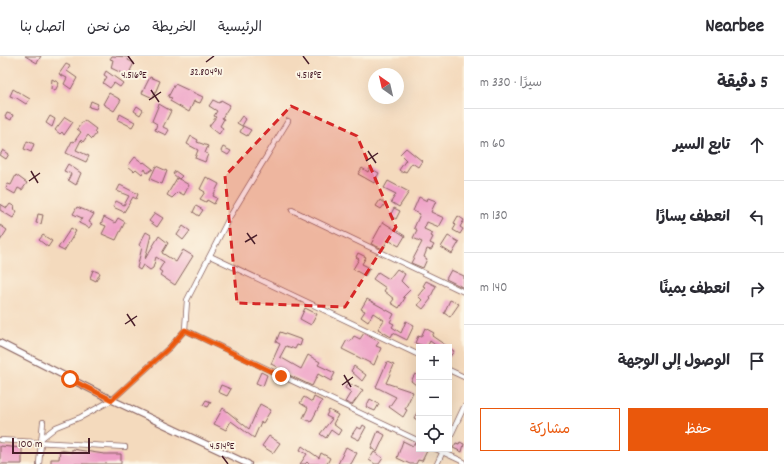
<!DOCTYPE html>
<html lang="ar">
<head>
<meta charset="utf-8">
<style>
	:root { --surface:#fff; --page:#f2f2f3; --text:#2b2b33; --muted:#7c7c81; --line:#e1e1e2; --accent:#ea580c }
	body { margin:0; font-family:Dekko,"Playpen Sans Arabic",sans-serif; background:var(--page); color:var(--text); direction:rtl }
	.controls { position:absolute; right:12px; bottom:12px; display:grid; overflow:hidden; border-radius:0px; box-shadow:0 4px 16px #0002 }
	.controls button { width:36px; height:36px; display:grid; place-items:center; padding:0; border:0; border-bottom:1px solid var(--line); background:var(--surface); color:var(--text); font:20px sans-serif }
	.compass { position:absolute; left:368px; top:12px; width:36px; height:36px; border-radius:50%; background:var(--surface); box-shadow:0 4px 16px #0002; rotate:326deg }
	.scale { position:absolute; left:12px; bottom:10px; width:78px; box-sizing:border-box; padding-left:4px; border:2px solid #4a1f2b; border-top:0; font-size:11px; line-height:14px; white-space:nowrap; color:#4a1f2b; -webkit-text-stroke:3px #fcf5e5; paint-order:stroke }
	.stop { position:absolute; width:12px; height:12px; margin:-9px; border:3px solid #ea580c; border-radius:50%; background:#fff }
	.stop.end { background:#ea580c; border-color:#fff; box-shadow:0 1px 4px #0008 }
	.list { margin:0; padding:0; list-style:none }
	h2 { display:flex; justify-content:space-between; align-items:center; height:52px; margin:0; padding:0 16px; font-size:17px }
	h2 small { font-size:13px; font-weight:400; color:var(--muted) }
	.list li { display:grid; grid-template-columns:26px 1fr auto; gap:12px; align-items:center; box-sizing:border-box; height:72px; padding:0 16px; border-top:1px solid var(--line) }
	.list b { display:block; font-size:15px; white-space:nowrap }
	.list em { font-size:13px; font-style:normal; color:var(--muted) }
	.actions { display:flex; gap:8px; padding:12px 16px }
	.actions a { flex:1; padding:9px 0; border:1px solid var(--accent); border-radius:0px; text-align:center; font-size:14px; color:var(--accent) }
	.actions .main { background:var(--accent); color:#fff }
	.icon { flex:none; width:22px; height:22px; fill:none; stroke:currentColor; stroke-width:2; stroke-linecap:round; stroke-linejoin:round }
	.map { position:relative; flex:none; width:464px; height:408px; overflow:hidden; direction:ltr }
	header { display:flex; align-items:center; gap:24px; box-sizing:border-box; height:56px; padding:0 20px; background:var(--surface); border-bottom:1px solid var(--line) }
	header strong { font-size:19px }
	nav { display:flex; gap:22px; margin-inline-start:auto; font-size:14px }
	main { display:flex }
	aside { flex:1; background:var(--surface) }
	.map>svg:first-child { display:block }
	.building { fill:#ee9ec6 }
	.lines { fill:none; stroke-linecap:round; stroke-linejoin:round }
	.minor-casing { stroke:#86605e; stroke-width:6 }
	.tertiary-casing { stroke:#86605e; stroke-width:8 }
	.minor { stroke:#fff; stroke-width:4.5 }
	.tertiary { stroke:#fff; stroke-width:5.5 }
	.route { stroke:#ea580c; stroke-width:5 }
	.marked { fill:#d62828; fill-opacity:0.2; stroke:#d62828; stroke-width:3; stroke-dasharray:8 5; stroke-linejoin:round }
	.ticks { fill:none; stroke:#4a1f2b; stroke-width:1.5 }
	.ticks-label { font-size:10px; text-anchor:middle; fill:#4a1f2b; stroke:#fcf5e5; stroke-width:4; stroke-linejoin:round; paint-order:stroke }
</style>
</head>
<body>
<header>
<strong>Nearbee</strong>
<nav><a>الرئيسية</a><a>الخريطة</a><a>من نحن</a><a>اتصل بنا</a></nav>
</header>
<main>
<aside>
<h2>5 دقيقة<small>سيرًا · 330 m</small></h2>
<ul class="list">
<li><svg class="icon" aria-label="ahead" viewBox="0 0 24 24"><path d="M12 20V5M6 11l6-6 6 6"/></svg><div><b>تابع السير</b></div><em>60 m</em></li>
<li><svg class="icon" aria-label="left" viewBox="0 0 24 24"><path d="M17 20v-9H6M10 6l-5 5 5 5"/></svg><div><b>انعطف يسارًا</b></div><em>130 m</em></li>
<li><svg class="icon" aria-label="right" viewBox="0 0 24 24"><path d="M7 20v-9h11M14 6l5 5-5 5"/></svg><div><b>انعطف يمينًا</b></div><em>140 m</em></li>
<li><svg class="icon" aria-label="arrive" viewBox="0 0 24 24"><path d="M6 21V4h12l-3 4 3 4H6"/></svg><div><b>الوصول إلى الوجهة</b></div></li>
</ul>
<div class="actions"><a class="main">حفظ</a><a>مشاركة</a></div>
</aside>
<div class="map">
<svg width="464" height="408" viewBox="0 0 464 408">
	<rect width="100%" height="100%" fill="#fcf5e5"/>
	<filter id="ink" filterUnits="userSpaceOnUse"><feTurbulence type="fractalNoise" baseFrequency=".025" numOctaves="2"/><feDisplacementMap in="SourceGraphic" scale="8" xChannelSelector="R" yChannelSelector="G"/><feConvolveMatrix kernelMatrix="1 2 1 2 8 2 1 2 1" color-interpolation-filters="sRGB"/></filter>
	<filter id="wash" filterUnits="userSpaceOnUse"><feTurbulence type="fractalNoise" baseFrequency=".012" numOctaves="4" result="noise"/><feDisplacementMap in="SourceGraphic" scale="16" xChannelSelector="R" yChannelSelector="G"/><feGaussianBlur stdDeviation="0.9" result="paint"/><feColorMatrix in="noise" values="0 0 0 0 0 0 0 0 0 0 0 0 0 0 0 0 0 1.4 0 .05"/><feComposite in="paint" operator="in"/></filter>
	<g filter="url(#wash)">
		<rect width="100%" height="100%" fill="#f4dabd"/>
		<g id="blocks">
			<g class="building">
				<path d="M 25,0 L 41,0 L 37,7 Z"/>
				<path d="M 112,0 L 129,1 L 128,4 L 134,7 L 130,15 L 132,16 L 130,21 L 111,12 L 113,4 L 110,3 Z"/>
				<path d="M 66,8 L 70,10 L 67,15 L 77,22 L 71,33 L 64,28 L 67,22 L 59,18 Z"/>
				<path d="M 106,15 L 123,27 L 120,31 L 114,27 L 110,32 L 103,27 L 107,21 L 104,19 Z"/>
				<path d="M 150,21 L 160,25 L 153,42 L 142,37 Z"/>
				<path d="M 52,23 L 59,27 L 55,35 L 51,33 Z"/>
				<path d="M 175,28 L 203,41 L 200,47 L 194,45 L 189,56 L 170,45 L 172,42 L 168,41 Z"/>
				<path d="M 13,33 L 30,43 L 26,48 L 15,41 L 15,42 L 10,40 Z"/>
				<path d="M 109,37 L 121,44 L 114,55 L 103,48 Z"/>
				<path d="M 213,44 L 219,47 L 221,44 L 230,49 L 222,62 L 224,63 L 220,70 L 223,72 L 219,78 L 209,70 L 216,61 L 214,60 L 217,55 L 209,50 Z"/>
				<path d="M 91,45 L 98,48 L 96,53 L 89,51 Z"/>
				<path d="M 159,48 L 171,55 L 163,71 L 169,74 L 166,79 L 155,74 L 157,68 L 152,65 Z"/>
				<path d="M 137,50 L 143,54 L 140,59 L 134,55 Z"/>
				<path d="M 7,57 L 13,59 L 11,64 L 5,61 Z"/>
				<path d="M 120,58 L 135,66 L 132,71 L 118,64 Z"/>
				<path d="M 50,60 L 55,63 L 52,71 L 46,67 Z"/>
				<path d="M 242,60 L 246,63 L 242,70 L 237,67 Z"/>
				<path d="M 65,61 L 73,66 L 64,79 L 62,76 L 60,78 L 55,74 Z"/>
				<path d="M 84,64 L 96,73 L 94,76 L 96,78 L 92,83 L 88,79 L 83,86 L 81,84 L 76,94 L 89,100 L 86,106 L 66,97 L 72,85 L 74,86 L 81,76 L 77,73 Z"/>
				<path d="M 243,70 L 251,74 L 247,80 L 240,76 Z"/>
				<path d="M 191,80 L 198,84 L 197,86 L 208,90 L 205,97 L 208,98 L 205,106 L 195,102 L 198,94 L 187,88 Z"/>
				<path d="M 27,85 L 34,88 L 31,96 L 24,93 Z"/>
				<path d="M 223,91 L 231,95 L 228,99 L 221,95 Z"/>
				<path d="M 406,92 L 422,105 L 418,111 L 412,107 L 406,116 L 404,115 L 403,117 L 399,114 L 406,104 L 400,98 Z"/>
				<path d="M 3,94 L 9,98 L 6,103 L 0,99 Z"/>
				<path d="M 135,101 L 143,107 L 144,106 L 153,113 L 147,117 L 145,113 L 142,118 L 136,113 L 134,115 L 128,110 Z"/>
				<path d="M 68,108 L 81,117 L 76,129 L 68,124 L 71,118 L 64,115 Z"/>
				<path d="M 156,110 L 167,115 L 162,128 L 150,123 Z"/>
				<path d="M 362,112 L 368,116 L 370,112 L 379,117 L 374,127 L 358,118 Z"/>
				<path d="M 175,115 L 182,120 L 179,123 L 189,129 L 184,139 L 178,136 L 172,142 L 167,139 L 177,122 L 179,123 L 173,118 Z"/>
				<path d="M 16,119 L 27,127 L 22,134 L 18,132 L 15,138 L 6,133 L 8,128 L 11,129 Z"/>
				<path d="M 206,121 L 219,128 L 213,140 L 217,142 L 214,148 L 207,144 L 206,146 L 200,143 L 205,136 L 200,133 Z"/>
				<path d="M 388,125 L 409,136 L 399,151 L 391,146 L 396,138 L 384,132 Z"/>
				<path d="M 120,129 L 138,138 L 136,143 L 133,141 L 124,156 L 113,151 L 116,145 L 124,149 L 129,140 L 117,135 Z"/>
				<path d="M 419,141 L 427,145 L 428,142 L 436,145 L 431,156 L 444,162 L 439,171 L 427,166 L 424,173 L 433,177 L 431,180 L 433,181 L 430,187 L 434,189 L 431,194 L 427,193 L 424,201 L 427,203 L 423,212 L 411,207 L 422,186 L 413,182 L 417,174 L 414,172 L 420,158 L 413,155 Z"/>
				<path d="M 380,144 L 385,148 L 381,153 L 376,150 Z"/>
				<path d="M 0,148 L 7,152 L 10,148 L 15,151 L 13,153 L 17,155 L 13,162 L 0,154 Z"/>
				<path d="M 196,150 L 203,154 L 199,160 L 193,156 Z"/>
				<path d="M 77,151 L 94,158 L 89,166 L 92,168 L 89,172 L 79,167 L 82,162 L 73,158 Z"/>
				<path d="M 394,152 L 400,155 L 396,163 L 390,160 Z"/>
				<path d="M 155,157 L 163,162 L 157,171 L 149,165 Z"/>
				<path d="M 38,158 L 43,159 L 41,168 L 36,167 Z"/>
				<path d="M 458,160 L 464,164 L 460,171 L 463,173 L 460,178 L 453,174 L 456,169 L 454,167 Z"/>
				<path d="M 104,161 L 115,167 L 118,162 L 125,166 L 116,184 L 102,178 L 106,170 L 101,168 Z"/>
				<path d="M 383,166 L 405,180 L 399,190 L 388,184 L 383,193 L 371,188 Z"/>
				<path d="M 0,169 L 7,174 L 0,185 Z"/>
				<path d="M 183,170 L 190,175 L 183,184 L 177,179 Z"/>
				<path d="M 71,172 L 76,175 L 64,195 L 58,192 Z"/>
				<path d="M 146,176 L 151,179 L 145,203 L 159,180 L 168,187 L 162,197 L 176,206 L 183,194 L 193,200 L 175,229 L 160,219 L 162,216 L 159,214 L 164,206 L 156,201 L 153,212 L 150,214 L 143,209 L 140,214 L 137,212 L 142,191 L 139,189 Z"/>
				<path d="M 43,179 L 52,185 L 48,191 L 39,184 Z"/>
				<path d="M 448,180 L 459,186 L 452,198 L 441,191 Z"/>
				<path d="M 358,197 L 366,201 L 362,208 L 370,212 L 365,220 L 353,213 L 359,203 L 356,201 Z"/>
				<path d="M 397,213 L 405,218 L 401,225 L 410,234 L 403,241 L 405,242 L 399,252 L 391,247 L 394,243 L 384,235 L 386,232 L 373,223 L 378,216 L 389,223 Z"/>
				<path d="M 93,214 L 100,217 L 96,225 L 90,222 Z"/>
				<path d="M 451,214 L 464,220 L 464,232 L 446,223 Z"/>
				<path d="M 426,225 L 436,230 L 430,242 L 431,243 L 423,253 L 418,249 L 422,244 L 418,240 L 425,231 L 423,230 Z"/>
				<path d="M 367,243 L 394,258 L 390,266 L 394,268 L 392,271 L 401,277 L 406,265 L 414,269 L 407,284 L 393,277 L 391,281 L 378,273 L 384,264 L 373,257 L 368,266 L 361,261 L 365,255 L 361,253 Z"/>
				<path d="M 450,244 L 459,248 L 450,261 L 444,257 Z"/>
				<path d="M 305,252 L 317,258 L 311,269 L 300,263 Z"/>
				<path d="M 425,272 L 434,277 L 432,280 L 454,295 L 449,302 L 449,291 L 438,291 L 430,285 L 427,291 L 415,287 L 418,280 L 421,281 Z"/>
				<path d="M 280,276 L 302,284 L 300,290 L 297,289 L 295,293 L 286,290 L 280,301 L 301,313 L 308,299 L 320,306 L 318,309 L 335,317 L 331,325 L 318,318 L 312,330 L 276,313 L 277,311 L 271,308 L 280,288 L 276,286 Z"/>
				<path d="M 364,277 L 379,286 L 376,290 L 381,292 L 374,309 L 342,293 L 347,284 L 350,286 L 354,280 L 360,283 Z"/>
				<path d="M 387,306 L 394,309 L 386,327 L 413,336 L 405,353 L 407,354 L 403,361 L 389,351 L 396,341 L 376,331 Z"/>
				<path d="M 354,310 L 366,319 L 362,325 L 351,315 Z"/>
				<path d="M 261,316 L 267,319 L 263,330 L 256,327 Z"/>
				<path d="M 415,318 L 419,320 L 416,329 L 411,325 Z"/>
				<path d="M 348,327 L 363,334 L 352,349 L 345,346 L 351,336 L 345,332 Z"/>
				<path d="M 221,329 L 231,333 L 227,340 L 218,336 Z"/>
				<path d="M 304,341 L 312,346 L 314,341 L 322,345 L 311,366 L 303,362 L 308,352 L 300,347 Z"/>
				<path d="M 370,343 L 379,348 L 375,355 L 366,351 Z"/>
				<path d="M 206,344 L 211,346 L 208,351 L 203,349 Z"/>
				<path d="M 260,348 L 271,354 L 263,367 L 261,366 L 254,382 L 231,365 L 226,374 L 214,368 L 223,352 L 249,373 Z"/>
				<path d="M 419,353 L 419,365 L 414,362 Z"/>
				<path d="M 329,354 L 338,359 L 333,368 L 341,374 L 338,379 L 331,374 L 326,382 L 320,378 L 332,363 L 326,360 Z"/>
				<path d="M 363,369 L 366,371 L 359,384 L 351,380 L 357,371 L 361,373 Z"/>
				<path d="M 378,375 L 385,379 L 377,396 L 371,392 Z"/>
				<path d="M 269,380 L 280,387 L 273,397 L 262,390 Z"/>
				<path d="M 403,385 L 413,390 L 415,387 L 419,389 L 419,393 L 428,393 L 422,405 L 418,404 L 416,408 L 410,408 L 397,402 Z"/>
				<path d="M 460,386 L 464,388 L 462,396 L 453,392 L 456,387 L 459,388 Z"/>
				<path d="M 0,390 L 22,392 L 22,408 L 0,408 Z"/>
				<path d="M 302,390 L 319,402 L 321,397 L 330,402 L 327,408 L 309,408 L 307,406 L 305,408 L 300,408 L 307,398 L 300,394 Z"/>
				<path d="M 346,391 L 357,397 L 351,408 L 338,408 Z"/>
				<path d="M 72,393 L 104,398 L 121,398 L 121,408 L 51,408 L 51,403 L 59,403 L 60,394 L 72,396 Z"/>
				<path d="M 374,396 L 383,402 L 379,408 L 375,408 L 369,404 Z"/>
			</g>
		</g>
	</g>
	<g filter="url(#ink)">
		<use href="#blocks" fill-opacity="0" stroke="#86605e" stroke-width="1"/>
		<g class="lines">
			<g class="minor-casing">
				<g id="minor">
					<path d="M 292,154 L 464,236"/>
					<path d="M 210,200 L 419,299"/>
					<path d="M 185,274 L 419,385"/>
					<path d="M 449,314 L 464,321"/>
					<path d="M 42,382 L 56,371 L 81,361 L 112,344 L 170,291 L 185,274 L 187,244 L 229,162 L 288,65"/>
					<path d="M 449,383 L 464,351"/>
					<path d="M 0,384 L 125,391"/>
					<path d="M 436,393 L 464,406"/>
					<path d="M 39,408 L 43,366"/>
					<path d="M 437,408 L 444,393"/>
				</g>
			</g>
			<g class="tertiary-casing">
				<path id="tertiary" d="M 0,287 L 112,344 L 248,408"/>
			</g>
			<use href="#minor" class="minor"/>
			<use href="#tertiary" class="tertiary"/>
		</g>
	</g>
	<g class="lines" filter="url(#ink)">
		<path class="route" d="M 70,323 L 112,344 L 170,291 L 185,274 L 281,320"/>
	</g>
	<path class="marked" d="M 291,50 L 357,80 L 396,171 L 345,251 L 237,247 L 225,120 Z"/>
	<path class="ticks" d="M 128,0 L 134,8M 303,0 L 309,8M 206,6 L 214,0M 151,34 L 159,46M 149,44 L 161,36M 368,95 L 376,107M 366,105 L 378,97M 31,115 L 38,127M 29,125 L 40,117M 247,177 L 255,188M 245,186 L 257,179M 127,258 L 135,270M 125,268 L 137,260M 344,319 L 351,331M 342,329 L 353,321M 222,400 L 228,408"/>
	<g class="ticks-label">
		<text x="206" y="19">32.804°N</text>
		<text x="134" y="22">4.516°E</text>
		<text x="309" y="22">4.518°E</text>
		<text x="222" y="393">4.514°E</text>
	</g>
</svg>
<div class="controls">
<button>+</button>
<button>−</button>
<button><svg class="icon" aria-label="locate" viewBox="0 0 24 24"><circle cx="12" cy="12" r="6"/><path d="M12 2v4M12 18v4M2 12h4M18 12h4"/></svg></button>
</div>
<svg class="compass" viewBox="-18 -18 36 36"><path d="M0-13l5 13h-10z" fill="#e53935"/><path d="M0 13l5-13h-10z" fill="#7c7c81"/></svg>
<div class="scale">100 m</div>
<div class="stop" style="left:70px;top:323px"></div>
<div class="stop end" style="left:281px;top:320px"></div>
</div>
</main>
</body>
</html>
